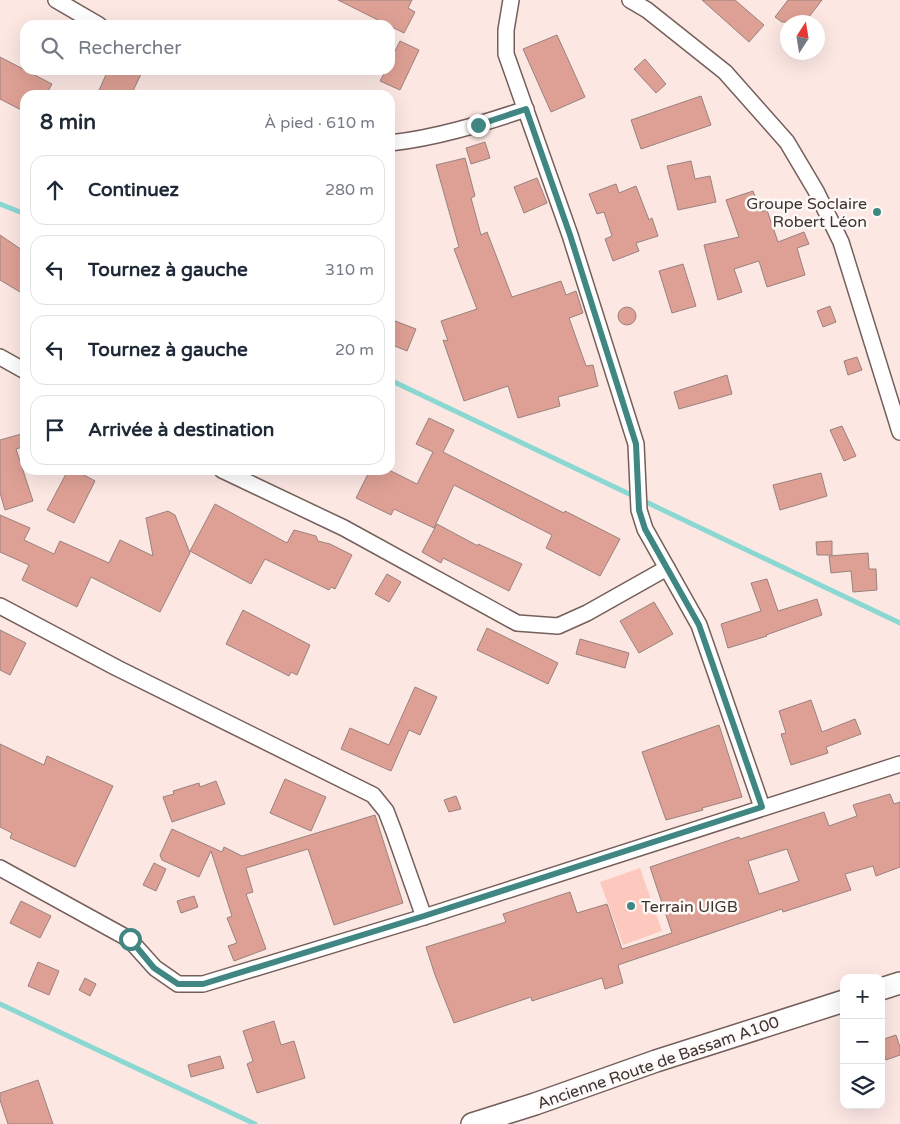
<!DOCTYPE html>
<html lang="fr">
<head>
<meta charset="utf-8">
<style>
	:root { --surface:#fff; --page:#f6f6f7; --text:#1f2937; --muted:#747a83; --line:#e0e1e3 }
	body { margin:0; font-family:"Varela Round",sans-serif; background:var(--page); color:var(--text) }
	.controls { position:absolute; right:15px; bottom:15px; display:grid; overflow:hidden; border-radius:10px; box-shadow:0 5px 20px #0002 }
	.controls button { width:45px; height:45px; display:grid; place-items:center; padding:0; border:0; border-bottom:1px solid var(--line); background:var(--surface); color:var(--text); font:25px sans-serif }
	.compass { position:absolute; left:780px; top:15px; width:45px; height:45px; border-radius:50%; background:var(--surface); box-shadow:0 5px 20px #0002; rotate:12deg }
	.stop { position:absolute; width:15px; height:15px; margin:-11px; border:4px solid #408783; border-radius:50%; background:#fff }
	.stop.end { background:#408783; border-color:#fff; box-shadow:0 1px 5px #0008 }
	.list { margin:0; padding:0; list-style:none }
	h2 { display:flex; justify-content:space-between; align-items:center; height:65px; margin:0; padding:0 20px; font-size:21px }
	h2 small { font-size:16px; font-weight:400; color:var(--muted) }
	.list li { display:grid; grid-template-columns:32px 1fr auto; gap:15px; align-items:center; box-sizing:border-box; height:70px; margin:0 10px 10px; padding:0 10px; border:1px solid var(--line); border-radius:15px }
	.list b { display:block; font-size:19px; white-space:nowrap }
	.list em { font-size:16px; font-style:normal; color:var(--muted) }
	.icon { flex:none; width:28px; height:28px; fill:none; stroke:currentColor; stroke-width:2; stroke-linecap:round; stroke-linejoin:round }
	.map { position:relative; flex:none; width:900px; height:1124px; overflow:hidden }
	.search { position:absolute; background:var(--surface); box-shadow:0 5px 20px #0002; left:20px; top:20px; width:375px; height:55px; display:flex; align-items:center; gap:12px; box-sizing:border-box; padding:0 18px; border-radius:15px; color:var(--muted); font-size:19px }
	.panel { position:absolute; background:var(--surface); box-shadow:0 5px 20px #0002; left:20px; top:90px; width:375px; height:385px; border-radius:15px }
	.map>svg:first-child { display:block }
	.green { fill:#fdc8bd }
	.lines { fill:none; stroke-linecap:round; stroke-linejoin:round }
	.stream { stroke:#8bd8d3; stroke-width:5 }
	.building { fill:#dea094; stroke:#99827e; fill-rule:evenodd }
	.minor-casing { stroke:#755f5a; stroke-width:18 }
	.secondary-casing { stroke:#755f5a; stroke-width:24 }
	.minor { stroke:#fff; stroke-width:15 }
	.secondary { stroke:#fff; stroke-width:21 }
	.route { stroke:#408783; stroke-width:6 }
	.poi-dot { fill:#408783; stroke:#fef9f7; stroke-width:2 }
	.labels { text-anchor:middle; stroke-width:5; stroke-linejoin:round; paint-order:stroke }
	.poi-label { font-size:16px; fill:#3d3331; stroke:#fef9f7; text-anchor:end }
	.street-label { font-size:16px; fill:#3d3331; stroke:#fef9f7 }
</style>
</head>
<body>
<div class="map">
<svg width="900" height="1124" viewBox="0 0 900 1124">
	<rect width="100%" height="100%" fill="#fce7e3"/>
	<path class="green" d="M 640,868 L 662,931 L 623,945 L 600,882 Z"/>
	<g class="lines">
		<g class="stream">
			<path d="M 0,204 L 25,214"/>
			<path d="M 390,380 L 900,623"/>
			<path d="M 0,1004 L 255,1124"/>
		</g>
	</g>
	<g class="building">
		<path d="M 338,0 L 412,0 L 408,8 L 415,12 L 404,33 Z"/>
		<path d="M 702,0 L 735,0 L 764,25 L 749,42 Z"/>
		<path d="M 788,0 L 822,0 L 805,22 L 782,22 L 775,17 Z"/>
		<path d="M 557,35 L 585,97 L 551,112 L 523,49 Z"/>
		<path d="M 400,41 L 419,50 L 400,90 L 380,81 L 386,70 L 390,70 L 390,61 Z"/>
		<path d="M 0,57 L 52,84 L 46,95 L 25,95 L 25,112 L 0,99 Z"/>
		<path d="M 645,59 L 666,84 L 656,93 L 634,69 Z"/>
		<path d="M 108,70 L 143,70 L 131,95 L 97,95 Z"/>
		<path d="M 701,96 L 711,125 L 641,149 L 631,120 Z"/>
		<path d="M 485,142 L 490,158 L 471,164 L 466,148 Z"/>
		<path d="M 465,158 L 475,196 L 471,198 L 481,235 L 487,232 L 512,297 L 561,281 L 566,295 L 576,291 L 583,313 L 569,318 L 586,366 L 593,365 L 598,386 L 558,397 L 560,406 L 518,418 L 508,386 L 464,401 L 443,340 L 448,341 L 441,321 L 477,309 L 454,249 L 459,247 L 436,165 Z"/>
		<path d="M 691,161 L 695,179 L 710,176 L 716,202 L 678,210 L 667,166 Z"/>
		<path d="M 537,178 L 547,203 L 524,213 L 514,187 Z"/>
		<path d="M 616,184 L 619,193 L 636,186 L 649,220 L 652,218 L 658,236 L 636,243 L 639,251 L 613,261 L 605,239 L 612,236 L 604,212 L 597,214 L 589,194 Z"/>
		<path d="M 753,191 L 761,212 L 767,210 L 778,242 L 804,232 L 809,244 L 797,248 L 805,275 L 767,287 L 759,261 L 734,269 L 742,292 L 718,300 L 704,245 L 739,237 L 726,200 Z"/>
		<path d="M 0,235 L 25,252 L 25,295 L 0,280 Z"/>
		<path d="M 683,264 L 696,306 L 672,313 L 659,271 Z"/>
		<path d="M 830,306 L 836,322 L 823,327 L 817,311 Z"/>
		<circle cx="627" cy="316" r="9"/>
		<path d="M 390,319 L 416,329 L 407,351 L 390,344 Z"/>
		<path d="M 857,357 L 862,370 L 848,375 L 844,361 Z"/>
		<path d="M 727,375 L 732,394 L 679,409 L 674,392 Z"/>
		<path d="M 429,418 L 454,430 L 443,452 L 564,513 L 565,511 L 620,539 L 600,576 L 546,548 L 552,535 L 454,485 L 434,528 L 394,509 L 391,515 L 356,498 L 370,470 L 389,470 L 417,484 L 433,452 L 416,444 Z"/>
		<path d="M 842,426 L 856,456 L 844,461 L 830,430 Z"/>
		<path d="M 25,433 L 25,446 L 16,449 L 33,501 L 5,510 L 0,493 L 0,440 Z"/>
		<path d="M 68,470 L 75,470 L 95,481 L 74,523 L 47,510 Z"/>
		<path d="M 821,473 L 827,496 L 780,510 L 773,485 Z"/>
		<path d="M 215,504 L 287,543 L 294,530 L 316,536 L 318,541 L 330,544 L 352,555 L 335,589 L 331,587 L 329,590 L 265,559 L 251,584 L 190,551 Z"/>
		<path d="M 168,511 L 175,515 L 190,553 L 160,612 L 91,577 L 77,607 L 22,580 L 29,565 L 0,552 L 0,515 L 30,528 L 24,540 L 54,554 L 60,541 L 109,563 L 120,540 L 153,556 L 146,518 Z"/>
		<path d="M 437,524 L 478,546 L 478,544 L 522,564 L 509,591 L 443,558 L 441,563 L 422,552 Z"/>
		<path d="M 832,541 L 832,555 L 817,555 L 816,542 Z"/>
		<path d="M 868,553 L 869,569 L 876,569 L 877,590 L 853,592 L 851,571 L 831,573 L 829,556 Z"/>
		<path d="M 387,574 L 401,582 L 389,602 L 375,594 Z"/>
		<path d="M 767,579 L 778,611 L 817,599 L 822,615 L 766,635 L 767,636 L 728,648 L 721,624 L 761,611 L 751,583 Z"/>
		<path d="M 654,602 L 673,634 L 639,653 L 620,621 Z"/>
		<path d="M 243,610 L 310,645 L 297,675 L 291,672 L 289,676 L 226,644 Z"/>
		<path d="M 487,628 L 558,663 L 548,684 L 477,650 Z"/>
		<path d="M 0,630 L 26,643 L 10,675 L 0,670 Z"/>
		<path d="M 580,639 L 629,653 L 625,668 L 576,654 Z"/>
		<path d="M 415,687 L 437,697 L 420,735 L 409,730 L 391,771 L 341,749 L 350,728 L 389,745 Z"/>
		<path d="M 811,700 L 822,732 L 855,719 L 861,734 L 826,747 L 828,753 L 791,765 L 781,734 L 786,733 L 779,711 Z"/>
		<path d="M 719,725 L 742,797 L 702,808 L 703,810 L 666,820 L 642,752 Z"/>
		<path d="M 0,744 L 44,765 L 47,756 L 113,786 L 75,867 L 10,838 L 12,833 L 0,827 Z"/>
		<path d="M 285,779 L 326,797 L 311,831 L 270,813 Z"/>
		<path d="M 216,781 L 225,804 L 172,822 L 163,797 L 174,794 L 173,791 L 199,783 L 200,787 Z"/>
		<path d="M 890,794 L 894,804 L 900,802 L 900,867 L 876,876 L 873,866 L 845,874 L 851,890 L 783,912 L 782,909 L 618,965 L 623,983 L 605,989 L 602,978 L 532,1001 L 531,997 L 454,1023 L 435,975 L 426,947 L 506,922 L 503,914 L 570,892 L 577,913 L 607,904 L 622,949 L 672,933 L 650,867 L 739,837 L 740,839 L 824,812 L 829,826 L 857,816 L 853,805 ZM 787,849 L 799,881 L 759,894 L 748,861 Z"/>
		<path d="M 456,796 L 461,809 L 449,812 L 444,800 Z"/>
		<path d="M 375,815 L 403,903 L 334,925 L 308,849 L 246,868 L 253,892 L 246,894 L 266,949 L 234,961 L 228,946 L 237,943 L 227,918 L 232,916 L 211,851 L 199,877 L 162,860 L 160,855 L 172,829 L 222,852 L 224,847 L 242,856 Z"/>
		<path d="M 154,863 L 166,869 L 156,891 L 143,885 Z"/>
		<path d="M 194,896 L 198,907 L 181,913 L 177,901 Z"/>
		<path d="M 21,901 L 51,916 L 40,938 L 10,923 Z"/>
		<path d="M 38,962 L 59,971 L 49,995 L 28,986 Z"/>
		<path d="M 85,978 L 96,984 L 90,996 L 79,990 Z"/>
		<path d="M 274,1021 L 281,1045 L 294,1041 L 305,1078 L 257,1093 L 247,1064 L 253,1061 L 243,1031 Z"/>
		<path d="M 896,1035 L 900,1047 L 900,1055 L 886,1060 L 881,1047 L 881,1040 Z"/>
		<path d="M 220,1056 L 224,1068 L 191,1077 L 188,1065 Z"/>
		<path d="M 38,1080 L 53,1124 L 8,1124 L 0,1100 L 0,1093 Z"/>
	</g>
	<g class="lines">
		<g class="minor-casing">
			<g id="minor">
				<path d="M 56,0 L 99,25"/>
				<path d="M 511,0 L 506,30 L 506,54 L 570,235 L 636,444 L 639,510 L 645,529 L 699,625 L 762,807"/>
				<path d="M 630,0 L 647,10 L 725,72 L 787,142 L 816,191 L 841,242 L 900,432"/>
				<path d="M 390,143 C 436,138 481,124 526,109"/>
				<path d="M 0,357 L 25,371"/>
				<path d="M 222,470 L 344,528 L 517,623 L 558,626 L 587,613 L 667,568"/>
				<path d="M 0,606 L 117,668 L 373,795 L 386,811 L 394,832 L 424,917"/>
				<path d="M 0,868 L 129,939 L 155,968 L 178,984 L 203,984 L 424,917 L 900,764"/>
			</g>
		</g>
		<g class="secondary-casing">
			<g id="secondary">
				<path d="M 881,989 L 900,983"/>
				<path d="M 472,1124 L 535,1104 L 656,1061 L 844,1001"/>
			</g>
		</g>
		<use href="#minor" class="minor"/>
		<use href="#secondary" class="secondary"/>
	</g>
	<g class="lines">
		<path class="route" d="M 130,939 L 154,968 L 178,984 L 203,984 L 424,916 L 762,807 L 699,625 L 645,529 L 639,510 L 636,444 L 570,235 L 526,109 L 478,125"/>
	</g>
	<g class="poi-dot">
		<circle cx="877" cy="212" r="5"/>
		<circle cx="631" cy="906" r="5"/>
	</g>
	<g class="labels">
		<g class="poi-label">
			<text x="867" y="209">Groupe Soclaire<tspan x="867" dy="18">Robert Léon</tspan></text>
			<text x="641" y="912" text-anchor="start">Terrain UIGB</text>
		</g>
		<g class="street-label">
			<text transform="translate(658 1062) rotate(-19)" y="6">Ancienne Route de Bassam A100</text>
		</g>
	</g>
</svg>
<div class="controls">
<button>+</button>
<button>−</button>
<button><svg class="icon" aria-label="layers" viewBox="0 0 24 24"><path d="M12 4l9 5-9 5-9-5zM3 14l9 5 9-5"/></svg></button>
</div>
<svg class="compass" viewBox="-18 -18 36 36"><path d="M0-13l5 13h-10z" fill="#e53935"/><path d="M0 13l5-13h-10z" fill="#747a83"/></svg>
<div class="stop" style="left:130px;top:939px"></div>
<div class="stop end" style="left:478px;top:125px"></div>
<div class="search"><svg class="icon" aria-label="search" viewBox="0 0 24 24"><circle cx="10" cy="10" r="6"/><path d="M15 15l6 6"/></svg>Rechercher</div>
<section class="panel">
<h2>8 min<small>À pied · 610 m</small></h2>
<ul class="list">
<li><svg class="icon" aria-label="ahead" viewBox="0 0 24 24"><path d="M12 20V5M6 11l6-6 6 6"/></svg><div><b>Continuez</b></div><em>280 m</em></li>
<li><svg class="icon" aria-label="left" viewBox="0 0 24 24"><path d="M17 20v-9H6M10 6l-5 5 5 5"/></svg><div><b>Tournez à gauche</b></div><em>310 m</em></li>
<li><svg class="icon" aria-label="left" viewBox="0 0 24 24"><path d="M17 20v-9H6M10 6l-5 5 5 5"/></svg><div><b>Tournez à gauche</b></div><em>20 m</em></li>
<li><svg class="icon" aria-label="arrive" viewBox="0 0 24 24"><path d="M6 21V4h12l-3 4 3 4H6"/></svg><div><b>Arrivée à destination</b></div></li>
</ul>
</section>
</div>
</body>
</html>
